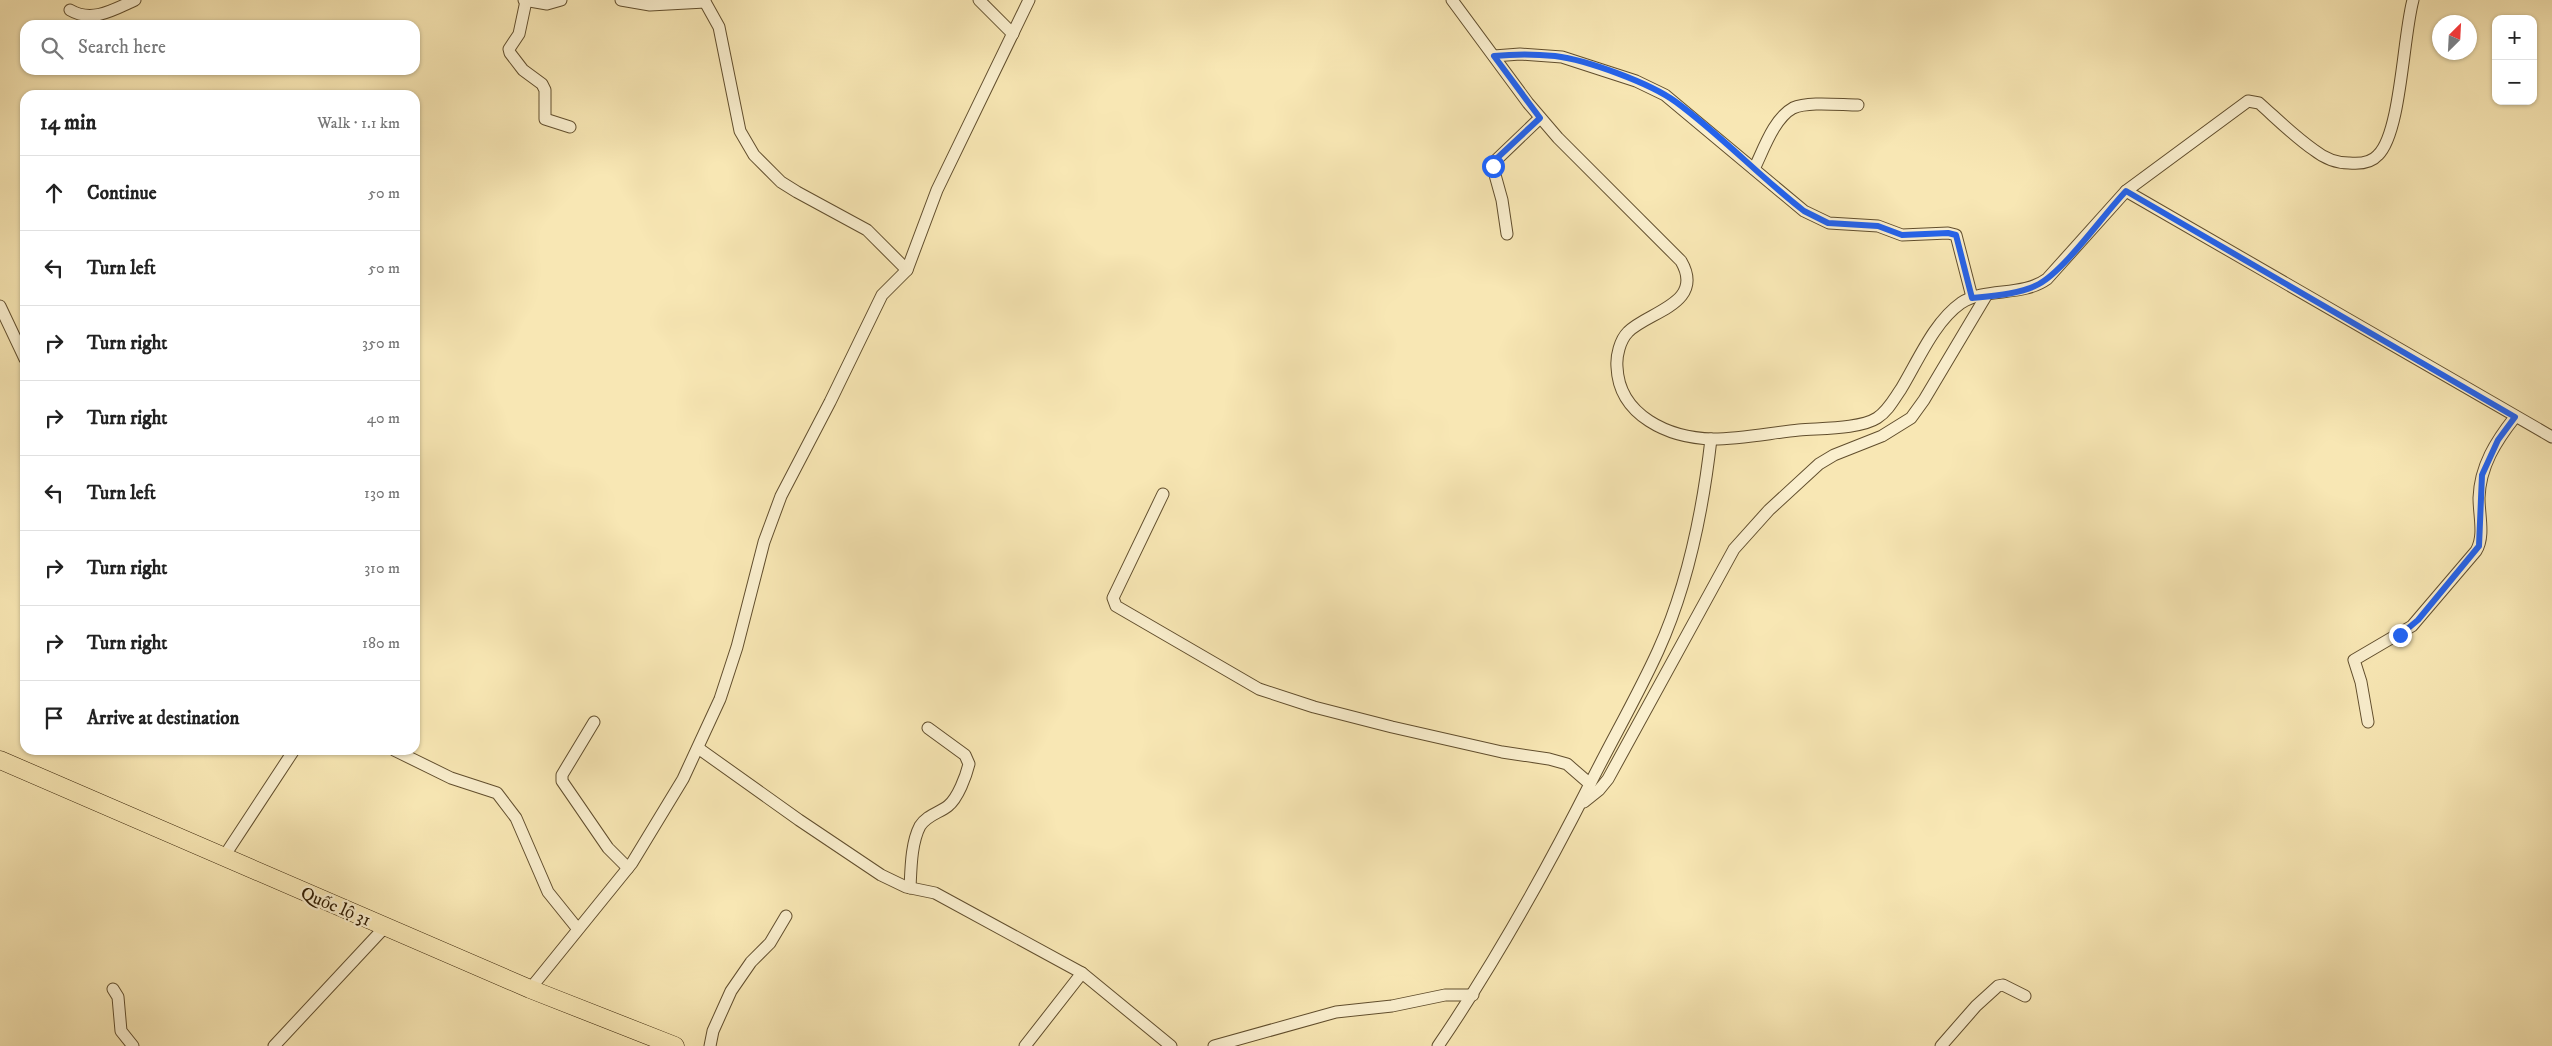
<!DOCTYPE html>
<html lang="en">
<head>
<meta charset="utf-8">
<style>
	:root { --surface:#fff; --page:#f2f2f2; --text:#222; --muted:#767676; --line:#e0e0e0 }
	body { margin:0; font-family:"IM FELL DW Pica",serif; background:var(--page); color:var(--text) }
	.controls { position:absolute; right:15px; top:15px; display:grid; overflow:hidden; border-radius:10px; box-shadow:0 1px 4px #0004 }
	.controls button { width:45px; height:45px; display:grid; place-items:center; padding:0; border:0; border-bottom:1px solid var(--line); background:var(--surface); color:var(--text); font:25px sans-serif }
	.compass { position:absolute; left:2432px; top:15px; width:45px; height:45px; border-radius:50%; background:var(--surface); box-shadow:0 1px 4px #0004; rotate:24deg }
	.stop { position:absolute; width:15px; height:15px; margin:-11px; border:4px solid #2563eb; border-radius:50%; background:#fff }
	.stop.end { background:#2563eb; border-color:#fff; box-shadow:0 1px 5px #0008 }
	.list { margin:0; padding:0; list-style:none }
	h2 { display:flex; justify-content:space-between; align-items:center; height:65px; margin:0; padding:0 20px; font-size:21px }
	h2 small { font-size:16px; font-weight:400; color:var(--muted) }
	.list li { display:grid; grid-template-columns:32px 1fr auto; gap:15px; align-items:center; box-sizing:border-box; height:75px; padding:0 20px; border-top:1px solid var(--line) }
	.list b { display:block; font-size:19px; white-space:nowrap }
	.list em { font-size:16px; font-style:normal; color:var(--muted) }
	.icon { flex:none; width:28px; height:28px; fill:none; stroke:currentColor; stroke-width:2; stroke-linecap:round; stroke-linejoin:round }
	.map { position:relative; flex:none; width:2552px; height:1046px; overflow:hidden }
	.search { position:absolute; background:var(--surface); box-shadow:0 1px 4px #0004; left:20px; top:20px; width:400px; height:55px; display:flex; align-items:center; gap:12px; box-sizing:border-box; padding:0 18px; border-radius:15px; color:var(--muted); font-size:19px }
	.panel { position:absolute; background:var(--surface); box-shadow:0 1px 4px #0004; left:20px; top:90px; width:400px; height:665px; border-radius:15px }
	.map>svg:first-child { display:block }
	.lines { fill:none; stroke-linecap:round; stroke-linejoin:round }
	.minor-casing { stroke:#614e2d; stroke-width:13 }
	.trunk-casing { stroke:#2f1b00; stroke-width:19 }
	.minor { stroke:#faefce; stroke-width:11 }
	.trunk { stroke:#f8e7b4; stroke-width:18 }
	.route { stroke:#2563eb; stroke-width:6 }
	.labels { text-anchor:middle; stroke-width:4.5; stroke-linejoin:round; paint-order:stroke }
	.street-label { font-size:18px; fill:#2f1b00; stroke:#faefce }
</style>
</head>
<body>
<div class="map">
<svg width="2552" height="1046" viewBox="0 0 2552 1046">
	<rect width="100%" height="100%" fill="#f8e7b4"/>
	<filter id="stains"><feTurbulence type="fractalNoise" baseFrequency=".004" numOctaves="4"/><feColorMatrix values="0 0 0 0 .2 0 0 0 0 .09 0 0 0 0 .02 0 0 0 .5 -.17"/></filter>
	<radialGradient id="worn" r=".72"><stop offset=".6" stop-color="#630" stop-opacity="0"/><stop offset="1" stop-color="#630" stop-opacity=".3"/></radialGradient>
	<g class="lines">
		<g class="minor-casing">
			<g id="minor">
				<path d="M 524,0 L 547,4 L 561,0"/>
				<path d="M 621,0 L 650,5 L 705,2"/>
				<path d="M 704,0 L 719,27 L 740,131 L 754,155 L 781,182 L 797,192 L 867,230 L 907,270"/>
				<path d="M 979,0 L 1013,34"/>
				<path d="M 1452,0 L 1528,103 L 1558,138 L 1681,261 C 1706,304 1647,312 1628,332 C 1620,340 1616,356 1617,367 C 1619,416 1669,438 1713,439 C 1741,439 1770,433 1799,430 C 1820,428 1860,429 1877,418 C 1888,411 1894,399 1901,389 C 1918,361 1934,322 1961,303 C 1986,287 2022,297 2047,279 L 2126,191 L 2248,101 L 2259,103 C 2277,119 2295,137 2314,150 C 2324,158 2337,163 2349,163 C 2359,164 2371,163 2378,155 C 2401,133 2403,36 2413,0"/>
				<path d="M 526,1 L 519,34 L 509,49 L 510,53 L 523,70 L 542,84 L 545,90 L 545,119 L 570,127"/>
				<path d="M 70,10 C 92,23 113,10 135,0"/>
				<path d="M 1494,56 L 1520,54 L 1562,57 L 1636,81 L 1665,95 L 1804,211 L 1829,223 L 1878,226 L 1902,235 L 1948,233 L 1956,235 L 1972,297"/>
				<path d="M 1754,169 C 1763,151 1774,118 1793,108 C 1808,101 1841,105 1858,105"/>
				<path d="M 2126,191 L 2552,437"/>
				<path d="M 1507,234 L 1502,200 L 1492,164 L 1540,118"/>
				<path d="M 0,306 L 25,359"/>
				<path d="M 1163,494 L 1113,598 L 1116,606 L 1259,689 L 1314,707 L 1392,727 L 1502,752 L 1549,759 L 1567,764 L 1590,784"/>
				<path d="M 594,722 L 562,775 L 562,781 L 608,848 L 628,868"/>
				<path d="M 2368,722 L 2361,682 L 2354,660 L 2412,626 L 2476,551 C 2485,536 2479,516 2479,498 C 2480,466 2496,441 2515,417"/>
				<path d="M 698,748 L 799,820 L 881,875 L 906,887 L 935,893 L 1082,973 L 1171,1046"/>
				<path d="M 394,750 L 451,778 L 497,793 L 516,818 L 548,892 L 577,928"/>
				<path d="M 1584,802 L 1599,790 L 1608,779 L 1734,549 L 1769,510 L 1819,464 L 1834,455 L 1882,436 L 1911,418 L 1924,400 L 1986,296"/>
				<path d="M 223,858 L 294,750"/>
				<path d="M 910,888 C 911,869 911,843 920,826 C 927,815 939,813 948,806 C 958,798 966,776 969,764 L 965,755 L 928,728"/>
				<path d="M 113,989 L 118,997 L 121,1031 L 133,1046"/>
				<path d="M 530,989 L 632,863 L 683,779 L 720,699 L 737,647 L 764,542 L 781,496 L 830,402 L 882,295 L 907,270 L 937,190 L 1029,0"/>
				<path d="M 274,1046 L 385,927"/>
				<path d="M 710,1046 L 713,1031 L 731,991 L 751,962 L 770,943 L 786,916"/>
				<path d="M 1025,1046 L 1082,973"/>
				<path d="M 1214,1046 L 1336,1012 L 1392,1006 L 1445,995 L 1473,995"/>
				<path d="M 1438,1046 C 1496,961 1545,873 1591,782 C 1613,738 1638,695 1658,651 C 1688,585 1703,510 1711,439"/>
				<path d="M 1941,1046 L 1976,1006 L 1998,986 L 2003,985 L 2025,996"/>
			</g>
		</g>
		<g class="trunk-casing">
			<path id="trunk" d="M 0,760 L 530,989 L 675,1046"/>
		</g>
		<use href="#minor" class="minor"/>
		<use href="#trunk" class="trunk"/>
	</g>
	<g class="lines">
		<path class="route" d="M 1493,166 L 1494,161 L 1540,118 L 1494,56 C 1514,54 1535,54 1555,56 C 1587,60 1650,83 1676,102 C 1721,135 1760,177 1804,211 L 1828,223 L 1878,226 L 1902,235 L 1948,233 L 1956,235 L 1972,298 C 1992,296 2021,294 2039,284 C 2065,270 2103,215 2126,191 L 2515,417 L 2498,440 L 2482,475 L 2479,546 L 2418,620 L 2400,635"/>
	</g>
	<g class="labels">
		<g class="street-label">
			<text transform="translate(336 906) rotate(23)" y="6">Quốc lộ 31</text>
		</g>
	</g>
	<rect width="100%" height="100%" filter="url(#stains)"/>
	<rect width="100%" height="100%" fill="url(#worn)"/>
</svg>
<div class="controls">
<button>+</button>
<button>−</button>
</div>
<svg class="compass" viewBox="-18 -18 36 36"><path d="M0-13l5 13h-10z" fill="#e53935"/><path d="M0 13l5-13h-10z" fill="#767676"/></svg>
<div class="stop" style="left:1493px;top:166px"></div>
<div class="stop end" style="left:2400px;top:635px"></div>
<div class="search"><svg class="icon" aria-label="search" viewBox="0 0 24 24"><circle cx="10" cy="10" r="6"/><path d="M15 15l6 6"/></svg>Search here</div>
<section class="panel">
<h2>14 min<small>Walk · 1.1 km</small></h2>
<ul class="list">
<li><svg class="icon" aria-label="ahead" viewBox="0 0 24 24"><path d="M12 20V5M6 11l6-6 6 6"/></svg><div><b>Continue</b></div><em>50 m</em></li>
<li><svg class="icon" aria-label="left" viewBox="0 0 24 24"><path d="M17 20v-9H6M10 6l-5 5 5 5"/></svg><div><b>Turn left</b></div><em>50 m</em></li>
<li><svg class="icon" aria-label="right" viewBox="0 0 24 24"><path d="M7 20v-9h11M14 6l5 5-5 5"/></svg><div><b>Turn right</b></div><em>350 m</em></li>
<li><svg class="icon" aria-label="right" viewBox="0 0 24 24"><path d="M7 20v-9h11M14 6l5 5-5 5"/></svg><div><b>Turn right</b></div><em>40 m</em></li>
<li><svg class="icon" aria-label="left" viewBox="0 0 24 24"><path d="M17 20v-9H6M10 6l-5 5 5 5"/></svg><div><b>Turn left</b></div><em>130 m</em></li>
<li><svg class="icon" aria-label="right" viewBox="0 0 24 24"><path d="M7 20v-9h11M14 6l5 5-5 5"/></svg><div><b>Turn right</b></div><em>310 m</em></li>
<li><svg class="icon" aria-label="right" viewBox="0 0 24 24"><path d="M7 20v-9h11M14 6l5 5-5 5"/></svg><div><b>Turn right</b></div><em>180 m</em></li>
<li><svg class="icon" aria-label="arrive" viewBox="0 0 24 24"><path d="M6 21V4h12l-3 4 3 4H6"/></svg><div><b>Arrive at destination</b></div></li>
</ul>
</section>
</div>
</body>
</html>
